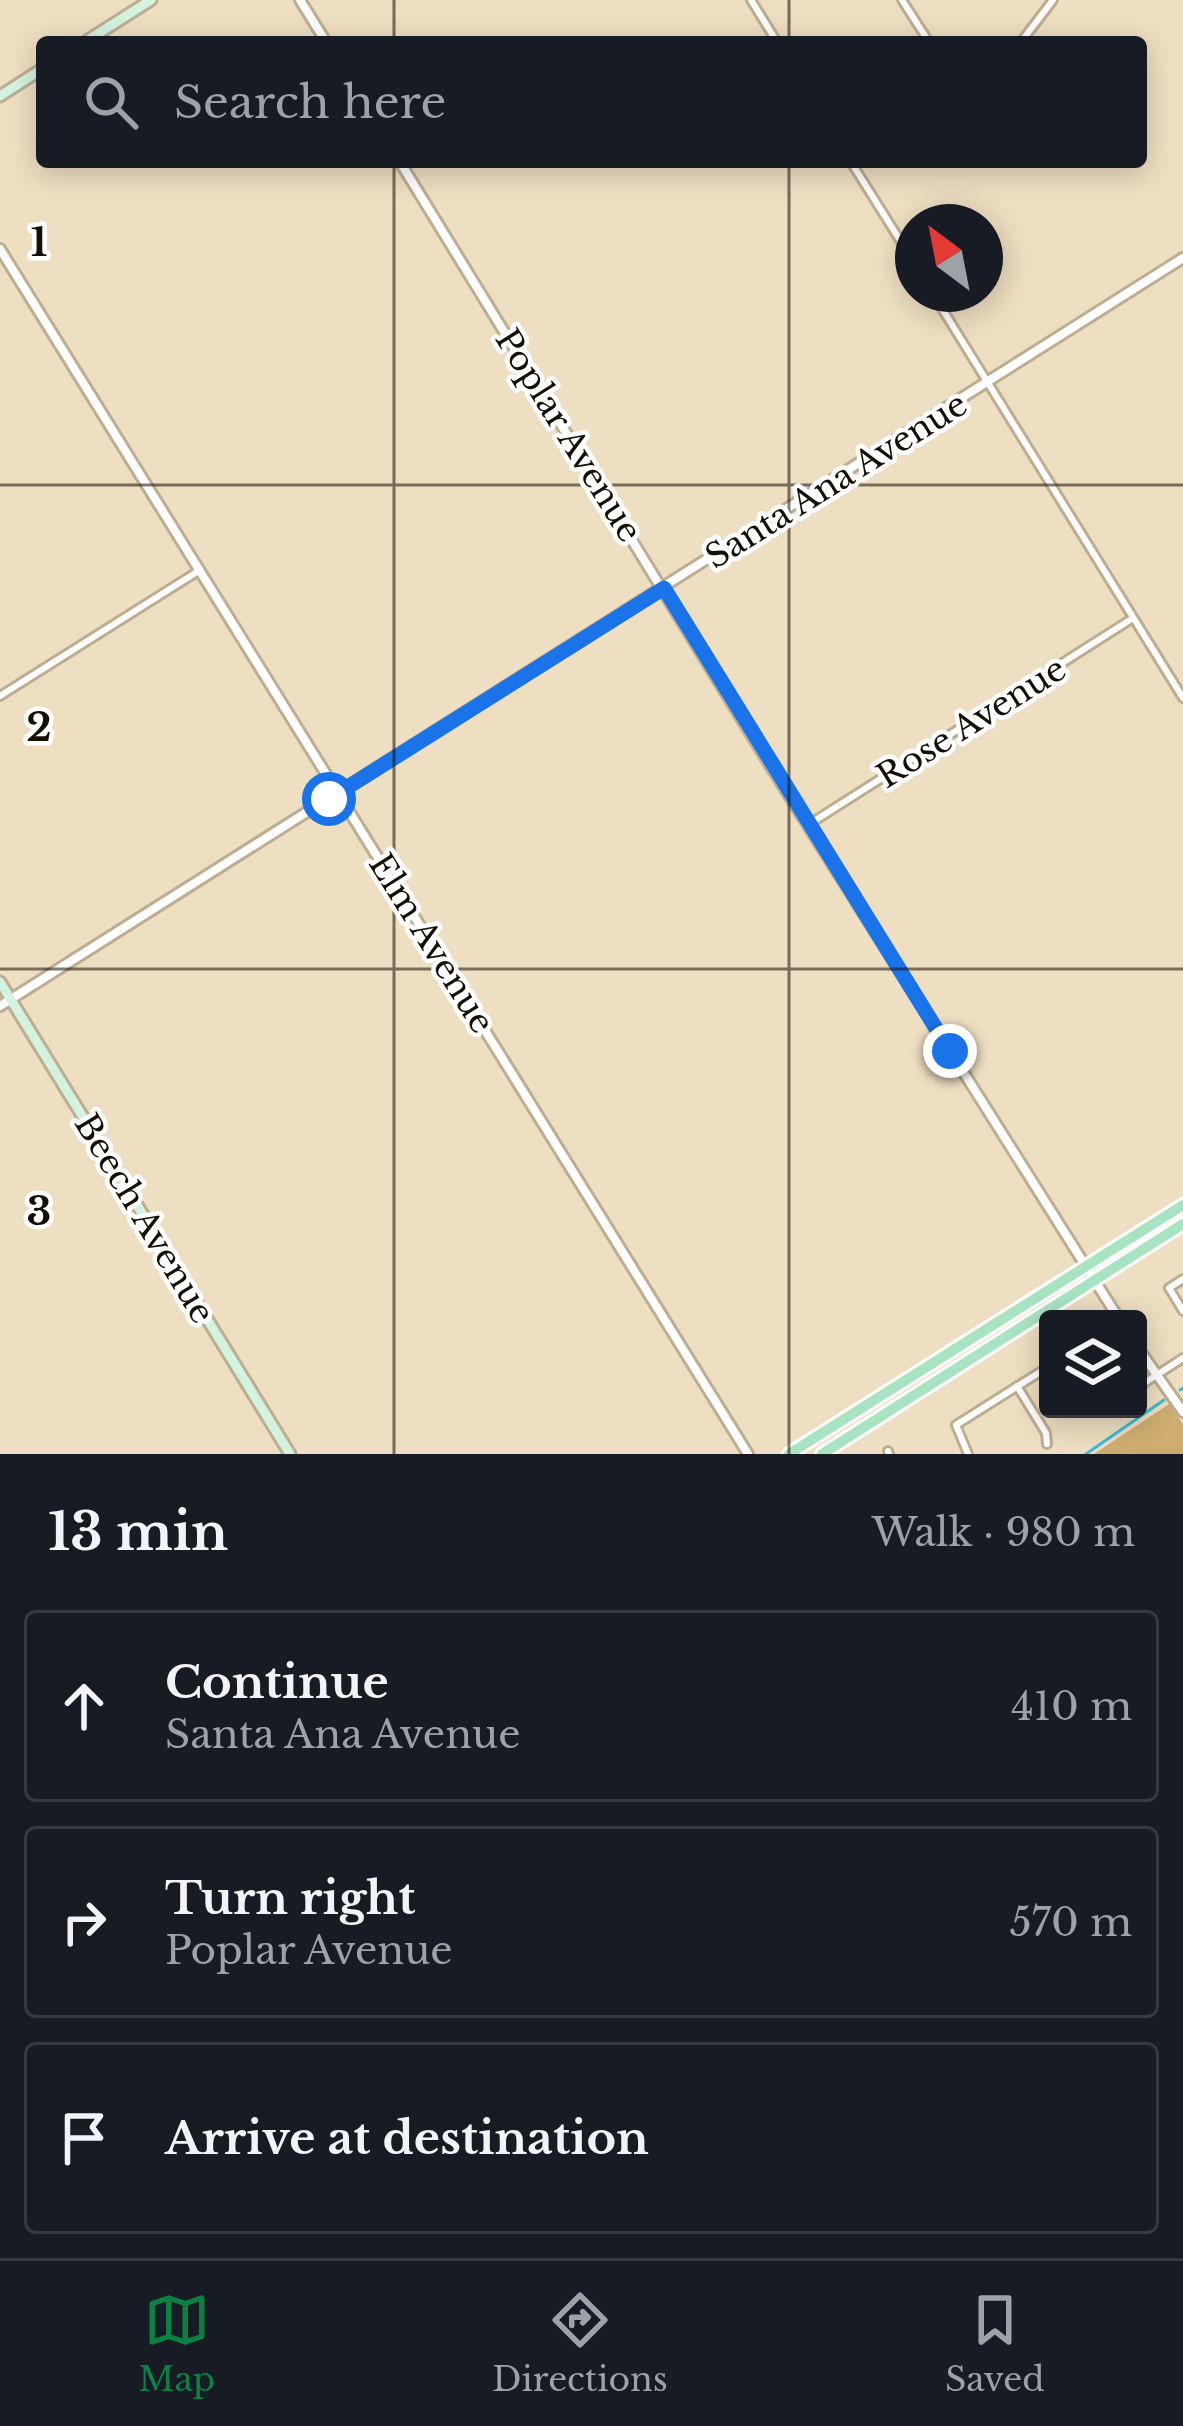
<!DOCTYPE html>
<html lang="en">
<head>
<meta charset="utf-8">
<style>
	:root { --surface:#171b24; --page:#20242c; --text:#f1f3f6; --muted:#9ea1a6; --line:#363941; --accent:#0b8043 }
	body { margin:0; font-family:"Libre Baskerville",serif; background:var(--page); color:var(--text) }
	.controls { position:absolute; right:36px; bottom:36px; display:grid; overflow:hidden; border-radius:12px; box-shadow:0 6px 30px #0003 }
	.controls button { width:108px; height:108px; display:grid; place-items:center; padding:0; border:0; border-bottom:3px solid var(--line); background:var(--surface); color:var(--text); font:60px sans-serif }
	.compass { position:absolute; left:895px; top:204px; width:108px; height:108px; border-radius:50%; background:var(--surface); box-shadow:0 6px 30px #0003; rotate:328deg }
	.stop { position:absolute; width:36px; height:36px; margin:-27px; border:9px solid #1a73e8; border-radius:50%; background:#fff }
	.stop.end { background:#1a73e8; border-color:#fff; box-shadow:0 3px 12px #0008 }
	.list { margin:0; padding:0; list-style:none }
	h2 { display:flex; justify-content:space-between; align-items:center; height:156px; margin:0; padding:0 48px; font-size:51px }
	h2 small { font-size:39px; font-weight:400; color:var(--muted) }
	.list li { display:grid; grid-template-columns:78px 1fr auto; gap:36px; align-items:center; box-sizing:border-box; height:192px; margin:0 24px 24px; padding:0 24px; border:3px solid var(--line); border-radius:12px }
	.list b { display:block; font-size:45px; white-space:nowrap }
	.list p { margin:0; font-size:39px; white-space:nowrap; color:var(--muted) }
	.list em { font-size:39px; font-style:normal; color:var(--muted) }
	.icon { flex:none; width:66px; height:66px; fill:none; stroke:currentColor; stroke-width:2; stroke-linecap:round; stroke-linejoin:round }
	.map { position:relative; flex:none; width:1183px; height:1454px; overflow:hidden }
	.search { position:absolute; background:var(--surface); box-shadow:0 6px 30px #0003; left:36px; right:36px; top:36px; height:132px; display:flex; align-items:center; gap:30px; box-sizing:border-box; padding:0 42px; border-radius:12px; color:var(--muted); font-size:45px }
	.sheet { height:804px; background:var(--surface) }
	nav { display:flex; justify-content:space-around; align-items:center; box-sizing:border-box; height:168px; border-top:3px solid var(--line); background:var(--surface); font-size:33px; color:var(--muted) }
	nav a { display:grid; justify-items:center; gap:6px }
	nav .on { color:var(--accent) }
	.map>svg:first-child { display:block }
	.green { fill:#cfad71 }
	.lines { fill:none; stroke-linecap:round; stroke-linejoin:round }
	.stream { stroke:#3abbd2; stroke-width:3 }
	.minor-casing { stroke:#bdae92; stroke-width:12 }
	.tertiary-casing { stroke:#bdae92; stroke-width:14 }
	.secondary-casing { stroke:#bdae92; stroke-width:15 }
	.primary-casing { stroke:#fff; stroke-width:16 }
	.minor { stroke:#fff; stroke-width:6 }
	.tertiary { stroke:#fff; stroke-width:8 }
	.secondary { stroke:#d4f2e0; stroke-width:9 }
	.primary { stroke:#a9e4c2; stroke-width:10 }
	.route { stroke:#1a73e8; stroke-width:15 }
	.grid { fill:none; stroke:#150f06; stroke-width:3; stroke-opacity:0.55 }
	.labels { text-anchor:middle; stroke-width:9; stroke-linejoin:round; paint-order:stroke }
	.street-label { font-size:33px; fill:#150f06; stroke:#fff }
	.grid-label { font-size:39px; text-anchor:middle; font-weight:bold; fill:#150f06; stroke:#fff; stroke-width:9; stroke-linejoin:round; paint-order:stroke }
</style>
</head>
<body>
<div class="map">
<svg width="1183" height="1454" viewBox="0 0 1183 1454">
	<rect width="100%" height="100%" fill="#eedec2"/>
	<path class="green" d="M 1169,1404 L 1183,1424 L 1183,1454 L 1094,1454 Z"/>
	<g class="lines">
		<g class="stream">
			<path d="M 1180,1390 L 1183,1388"/>
			<path d="M 1086,1454 L 1164,1400"/>
		</g>
		<g class="minor-casing">
			<g id="minor">
				<path d="M 751,0 L 777,42"/>
				<path d="M 902,0 L 929,42"/>
				<path d="M 1021,42 L 1053,0"/>
				<path d="M 851,162 L 913,261"/>
				<path d="M 933,294 L 1183,698"/>
				<path d="M 0,696 L 200,570"/>
				<path d="M 808,825 L 1133,618"/>
				<path d="M 1183,1279 L 1169,1288 L 1183,1311"/>
				<path d="M 1017,1386 L 1046,1433 L 1047,1444"/>
				<path d="M 1138,1387 L 1183,1358"/>
				<path d="M 888,1451 L 889,1454"/>
				<path d="M 968,1454 L 956,1425 L 1048,1367"/>
			</g>
		</g>
		<g class="tertiary-casing">
			<g id="tertiary">
				<path d="M 300,0 L 326,42"/>
				<path d="M 400,162 L 768,762 L 1119,1319"/>
				<path d="M 0,249 L 748,1454"/>
				<path d="M 0,1006 L 1183,258"/>
				<path d="M 1138,1348 L 1183,1412"/>
			</g>
		</g>
		<g class="secondary-casing">
			<g id="secondary">
				<path d="M 85,42 L 151,0"/>
				<path d="M 0,96 L 42,69"/>
				<path d="M 0,982 L 290,1454"/>
			</g>
		</g>
		<g class="primary-casing">
			<g id="primary">
				<path d="M 789,1454 L 1183,1205"/>
				<path d="M 822,1454 L 1183,1224"/>
			</g>
		</g>
		<use href="#minor" class="minor"/>
		<use href="#tertiary" class="tertiary"/>
		<use href="#secondary" class="secondary"/>
		<use href="#primary" class="primary"/>
	</g>
	<g class="lines">
		<path class="route" d="M 329,799 L 664,588 L 950,1051"/>
	</g>
	<path class="grid" d="M 394,0 L 394,42M 789,0 L 789,42M 394,162 L 394,1454M 789,162 L 789,1454M 0,485 L 1183,485M 0,969 L 1183,969"/>
	<g class="labels">
		<g class="street-label">
			<text transform="translate(569 435) rotate(58)" y="12">Poplar Avenue</text>
			<text transform="translate(836 480) rotate(-32)" y="12">Santa Ana Avenue</text>
			<text transform="translate(971 722) rotate(-32)" y="12">Rose Avenue</text>
			<text transform="translate(432 943) rotate(58)" y="12">Elm Avenue</text>
			<text transform="translate(145 1218) rotate(59)" y="12">Beech Avenue</text>
		</g>
	</g>
	<g class="grid-label">
		<text x="39" y="256">1</text>
		<text x="39" y="741">2</text>
		<text x="39" y="1225">3</text>
	</g>
</svg>
<div class="controls">
<button><svg class="icon" aria-label="layers" viewBox="0 0 24 24"><path d="M12 4l9 5-9 5-9-5zM3 14l9 5 9-5"/></svg></button>
</div>
<svg class="compass" viewBox="-18 -18 36 36"><path d="M0-13l5 13h-10z" fill="#e53935"/><path d="M0 13l5-13h-10z" fill="#9ea1a6"/></svg>
<div class="stop" style="left:329px;top:799px"></div>
<div class="stop end" style="left:950px;top:1051px"></div>
<div class="search"><svg class="icon" aria-label="search" viewBox="0 0 24 24"><circle cx="10" cy="10" r="6"/><path d="M15 15l6 6"/></svg>Search here</div>
</div>
<section class="sheet">
<h2>13 min<small>Walk · 980 m</small></h2>
<ul class="list">
<li><svg class="icon" aria-label="ahead" viewBox="0 0 24 24"><path d="M12 20V5M6 11l6-6 6 6"/></svg><div><b>Continue</b><p>Santa Ana Avenue</p></div><em>410 m</em></li>
<li><svg class="icon" aria-label="right" viewBox="0 0 24 24"><path d="M7 20v-9h11M14 6l5 5-5 5"/></svg><div><b>Turn right</b><p>Poplar Avenue</p></div><em>570 m</em></li>
<li><svg class="icon" aria-label="arrive" viewBox="0 0 24 24"><path d="M6 21V4h12l-3 4 3 4H6"/></svg><div><b>Arrive at destination</b></div></li>
</ul>
</section>
<nav>
<a class="on"><svg class="icon" aria-label="map" viewBox="0 0 24 24"><path d="M3 6l6-2 6 2 6-2v14l-6 2-6-2-6 2zM9 4v14M15 6v14"/></svg>Map</a>
<a><svg class="icon" aria-label="directions" viewBox="0 0 24 24"><path d="M12 3l9 9-9 9-9-9zM9 14v-3h6M13 9l2 2-2 2"/></svg>Directions</a>
<a><svg class="icon" aria-label="saved" viewBox="0 0 24 24"><path d="M7 4h10v16l-5-4-5 4z"/></svg>Saved</a>
</nav>
</body>
</html>
